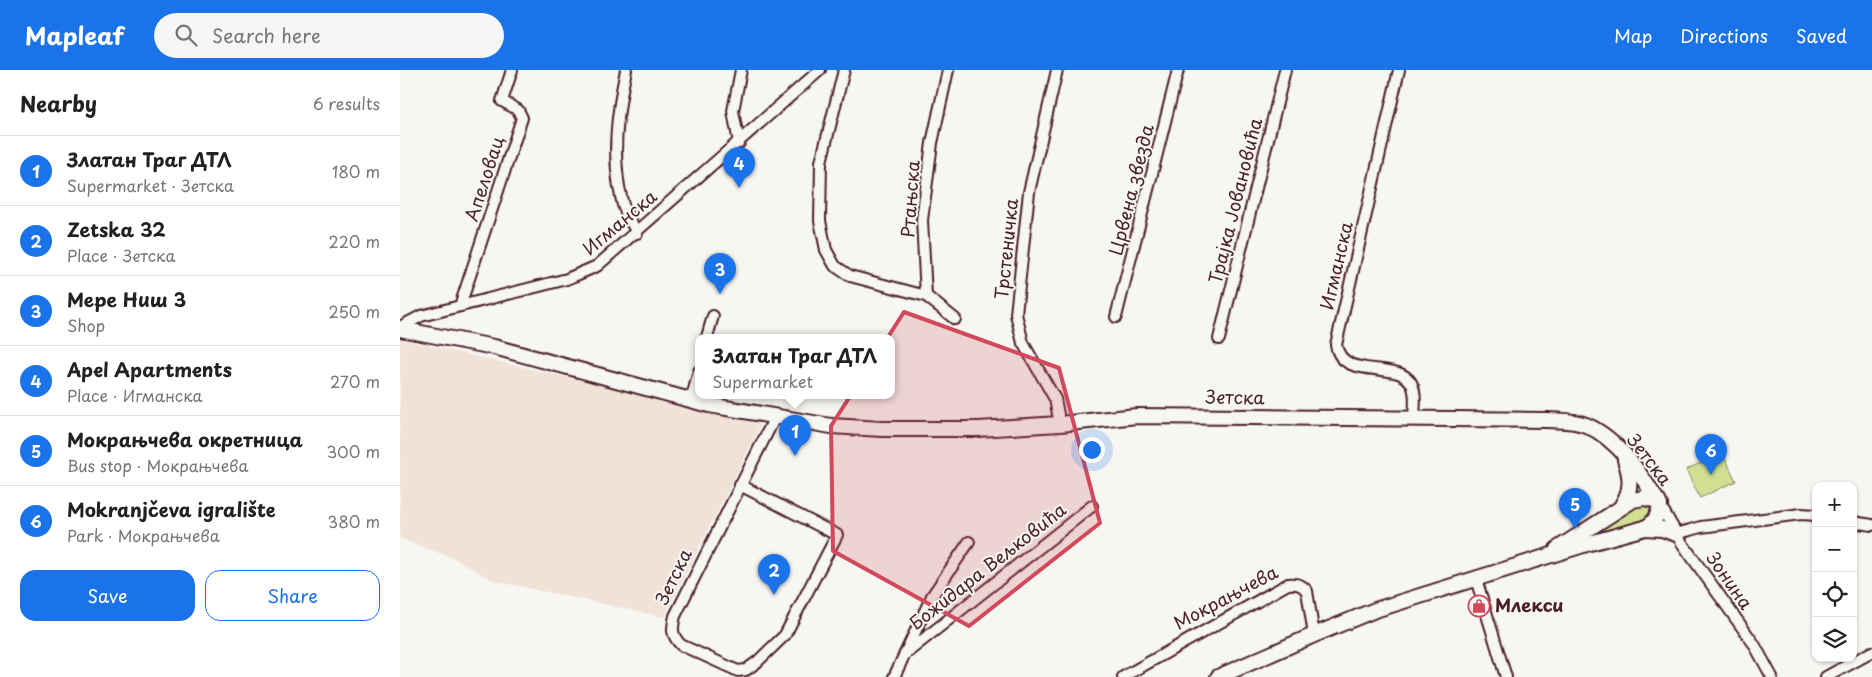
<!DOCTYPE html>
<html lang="en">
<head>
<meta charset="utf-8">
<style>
	:root { --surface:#fff; --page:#f6f6f6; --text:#222; --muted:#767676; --line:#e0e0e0; --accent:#1a73e8 }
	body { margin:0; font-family:"Playpen Sans",sans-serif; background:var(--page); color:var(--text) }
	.controls { position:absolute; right:15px; bottom:15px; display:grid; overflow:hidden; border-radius:10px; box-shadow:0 1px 4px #0004 }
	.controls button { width:45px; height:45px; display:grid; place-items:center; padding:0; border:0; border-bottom:1px solid var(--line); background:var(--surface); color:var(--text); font:25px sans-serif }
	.you { position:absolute; left:691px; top:379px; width:18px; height:18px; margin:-12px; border:4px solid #fff; border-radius:50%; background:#1a73e8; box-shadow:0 0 0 8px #1a73e833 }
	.badge { display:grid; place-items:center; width:32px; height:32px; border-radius:50%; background:var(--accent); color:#fff; font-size:16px; font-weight:700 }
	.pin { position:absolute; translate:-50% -41px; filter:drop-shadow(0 1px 2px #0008) }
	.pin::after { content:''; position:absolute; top:26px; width:18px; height:15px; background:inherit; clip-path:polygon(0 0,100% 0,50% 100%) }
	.popup { position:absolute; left:295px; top:264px; width:200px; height:65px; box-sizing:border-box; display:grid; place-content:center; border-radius:10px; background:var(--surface); filter:drop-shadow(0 1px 4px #0005); font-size:16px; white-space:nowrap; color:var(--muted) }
	.popup b { font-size:19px; color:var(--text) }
	.popup::after { content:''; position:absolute; left:50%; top:100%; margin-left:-10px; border:10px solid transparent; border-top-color:var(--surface) }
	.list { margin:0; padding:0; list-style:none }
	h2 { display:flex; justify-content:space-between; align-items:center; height:65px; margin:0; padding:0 20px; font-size:21px }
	h2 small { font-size:16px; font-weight:400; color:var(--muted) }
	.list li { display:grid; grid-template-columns:32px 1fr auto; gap:15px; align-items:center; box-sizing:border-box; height:70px; padding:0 20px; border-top:1px solid var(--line) }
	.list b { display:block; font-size:19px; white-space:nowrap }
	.list p { margin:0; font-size:16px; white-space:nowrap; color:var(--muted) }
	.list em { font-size:16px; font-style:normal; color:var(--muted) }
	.actions { display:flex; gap:10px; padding:15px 20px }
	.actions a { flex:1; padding:11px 0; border:1px solid var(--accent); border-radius:15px; text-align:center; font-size:18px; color:var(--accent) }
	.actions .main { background:var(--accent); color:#fff }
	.icon { flex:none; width:28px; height:28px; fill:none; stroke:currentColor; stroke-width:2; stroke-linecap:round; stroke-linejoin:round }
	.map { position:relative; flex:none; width:1472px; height:607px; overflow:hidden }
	header { display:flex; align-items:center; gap:30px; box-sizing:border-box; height:70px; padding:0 25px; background:var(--accent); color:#fff }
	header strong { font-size:24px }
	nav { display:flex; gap:28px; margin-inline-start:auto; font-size:18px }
	.search { width:350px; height:45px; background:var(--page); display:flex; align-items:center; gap:12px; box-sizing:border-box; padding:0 18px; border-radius:28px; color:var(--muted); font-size:19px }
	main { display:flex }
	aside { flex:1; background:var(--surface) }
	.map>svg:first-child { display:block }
	.built { fill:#f1e2d7 }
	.green { fill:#d0df92; stroke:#8d7f5e }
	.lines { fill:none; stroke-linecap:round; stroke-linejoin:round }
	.minor-casing { stroke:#4a1f2b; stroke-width:14 }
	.tertiary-casing { stroke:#4a1f2b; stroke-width:18 }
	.minor { stroke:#f6f6f2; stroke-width:10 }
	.tertiary { stroke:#f6f6f2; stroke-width:14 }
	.marked { fill:#d1495b; fill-opacity:0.2; stroke:#d1495b; stroke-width:4; stroke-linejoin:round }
	.labels { text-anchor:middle; stroke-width:4; stroke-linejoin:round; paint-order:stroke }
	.street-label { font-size:18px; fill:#4a1f2b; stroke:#f6f6f2 }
	.poi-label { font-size:18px; font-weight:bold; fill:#4a1f2b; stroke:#f6f6f2; text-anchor:start }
</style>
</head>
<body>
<header>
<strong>Mapleaf</strong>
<div class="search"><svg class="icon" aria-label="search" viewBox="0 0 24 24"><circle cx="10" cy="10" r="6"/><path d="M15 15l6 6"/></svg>Search here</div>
<nav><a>Map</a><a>Directions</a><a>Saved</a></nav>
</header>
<main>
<aside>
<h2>Nearby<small>6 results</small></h2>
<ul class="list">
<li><span class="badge">1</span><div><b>Златан Траг ДТЛ</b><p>Supermarket · Зетска</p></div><em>180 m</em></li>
<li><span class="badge">2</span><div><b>Zetska 32</b><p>Place · Зетска</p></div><em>220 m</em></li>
<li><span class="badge">3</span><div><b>Мере Ниш 3</b><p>Shop</p></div><em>250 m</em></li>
<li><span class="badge">4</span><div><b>Apel Apartments</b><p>Place · Игманска</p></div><em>270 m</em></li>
<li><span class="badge">5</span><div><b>Мокрањчева окретница</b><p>Bus stop · Мокрањчева</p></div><em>300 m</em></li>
<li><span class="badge">6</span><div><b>Mokranjčeva igralište</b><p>Park · Мокрањчева</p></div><em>380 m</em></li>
</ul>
<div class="actions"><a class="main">Save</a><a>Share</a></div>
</aside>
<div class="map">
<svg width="1472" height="607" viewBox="0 0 1472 607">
	<rect width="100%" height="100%" fill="#f6f6f2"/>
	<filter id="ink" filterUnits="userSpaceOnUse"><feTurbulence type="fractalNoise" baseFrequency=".02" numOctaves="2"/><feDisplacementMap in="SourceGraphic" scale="10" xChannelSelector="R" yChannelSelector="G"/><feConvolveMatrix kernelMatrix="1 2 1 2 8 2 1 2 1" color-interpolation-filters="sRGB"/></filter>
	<g filter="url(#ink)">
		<path class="built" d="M 0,269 L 210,317 L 361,355 L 264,547 L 95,511 L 51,487 L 0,469 Z"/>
		<g class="green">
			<path d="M 1322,382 L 1336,411 L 1300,428 L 1286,400 Z"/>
			<path d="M 1233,434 L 1249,435 L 1250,442 L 1244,451 L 1182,470 Z"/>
		</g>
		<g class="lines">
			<g class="minor-casing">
				<g id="minor">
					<path d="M 226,0 C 217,43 211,88 222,131 C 224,142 232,153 237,163"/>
					<path d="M 444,0 L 421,92 L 420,151 L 426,180 L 435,196 L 450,206 L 526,226"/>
					<path d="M 548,0 L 532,73 L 522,150 L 526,226 L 555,249"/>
					<path d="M 657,0 L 629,122 L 616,244 L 623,273 L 655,329 L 660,354"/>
					<path d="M 999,0 L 936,275 C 943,315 1008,284 1014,321 C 1016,330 1014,340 1014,349"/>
					<path d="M 339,73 L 333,41 L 341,0"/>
					<path d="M 60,236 L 122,48 L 118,40 L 102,31 L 112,0"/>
					<path d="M 716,247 L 778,0"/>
					<path d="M 0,257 L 21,246 L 167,209 L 197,196 L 420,0"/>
					<path d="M 307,267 L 313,246"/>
					<path d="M 819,269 L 885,0"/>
					<path d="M 291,331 L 299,301"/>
					<path d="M 340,415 L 437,465 L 385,565 L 357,592 L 346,600 L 338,601 L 281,575 C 271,565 272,559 275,546 L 375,347"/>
					<path d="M 1260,435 L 1282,473 L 1354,574 L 1372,607"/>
					<path d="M 1453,452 L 1472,455"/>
					<path d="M 1276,464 L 1301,457 L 1401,444 L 1416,445"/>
					<path d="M 1076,509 L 1106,607"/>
					<path d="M 505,584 L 692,436"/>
					<path d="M 494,607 L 532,526 L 569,472"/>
					<path d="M 723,607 L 888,514 C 896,513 902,514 907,521 L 914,565"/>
					<path d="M 1426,607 L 1472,582"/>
				</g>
			</g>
			<g class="tertiary-casing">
				<g id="tertiary">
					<path d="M 0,259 L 94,277 L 309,335 L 431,356 L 482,359 L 578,359 L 660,354 L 737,346 L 1148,350 C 1160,351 1174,350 1186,355 C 1219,369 1242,406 1260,435 C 1258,446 1255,452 1245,458 L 1190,473 L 975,540 L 914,565 L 818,607"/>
					<path d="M 1222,435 C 1232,420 1231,407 1225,390"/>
					<path d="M 1245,458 L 1262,459 L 1276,464"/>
					<path d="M 1157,479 L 1233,430 L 1244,428 L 1258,431"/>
				</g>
			</g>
			<use href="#minor" class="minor"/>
			<use href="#tertiary" class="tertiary"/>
		</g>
	</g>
	<path class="marked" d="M 504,242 L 659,298 L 700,453 L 569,556 L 433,481 L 431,356 Z"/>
	<defs>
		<g id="shop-ring" transform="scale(1.125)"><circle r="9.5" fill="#f6f6f2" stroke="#d1495b" stroke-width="1.5"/><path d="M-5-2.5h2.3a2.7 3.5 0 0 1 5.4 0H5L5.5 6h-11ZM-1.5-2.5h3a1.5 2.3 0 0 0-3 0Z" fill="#d1495b"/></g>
	</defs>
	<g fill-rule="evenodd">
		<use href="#shop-ring" x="1079" y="536"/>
	</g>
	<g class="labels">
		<g class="street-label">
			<text transform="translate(85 109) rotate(-72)" y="6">Апеловац</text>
			<text transform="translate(732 120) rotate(-76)" y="6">Црвена звезда</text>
			<text transform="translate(511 129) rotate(-86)" y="6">Ртањска</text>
			<text transform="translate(836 131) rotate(-76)" y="6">Трајка Јовановића</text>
			<text transform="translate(220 153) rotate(-40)" y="6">Игманска</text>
			<text transform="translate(607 179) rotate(-84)" y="6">Трстеничка</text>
			<text transform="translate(937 196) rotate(-77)" y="6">Игманска</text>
			<text transform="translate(835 328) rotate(1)" y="6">Зетска</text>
			<text transform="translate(1249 390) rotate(52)" y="6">Зетска</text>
			<text transform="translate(588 497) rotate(-38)" y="6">Божидара Вељковића</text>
			<text transform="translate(274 507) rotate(-64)" y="6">Зетска</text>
			<text transform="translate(1329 511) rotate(55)" y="6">Зонина</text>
			<text transform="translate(826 528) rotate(-28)" y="6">Мокрањчева</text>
		</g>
		<g class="poi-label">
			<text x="1095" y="542">Млекси</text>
		</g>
	</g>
</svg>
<div class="controls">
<button>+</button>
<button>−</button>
<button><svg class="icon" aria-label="locate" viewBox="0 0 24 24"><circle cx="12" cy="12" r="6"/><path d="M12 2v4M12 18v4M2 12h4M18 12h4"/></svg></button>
<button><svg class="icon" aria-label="layers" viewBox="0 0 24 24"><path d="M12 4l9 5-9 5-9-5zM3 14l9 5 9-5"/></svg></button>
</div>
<div class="you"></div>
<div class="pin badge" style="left:395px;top:386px">1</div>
<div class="popup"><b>Златан Траг ДТЛ</b>Supermarket</div>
<div class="pin badge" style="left:374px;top:525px">2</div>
<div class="pin badge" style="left:320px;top:224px">3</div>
<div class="pin badge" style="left:339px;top:118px">4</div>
<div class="pin badge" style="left:1175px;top:459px">5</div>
<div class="pin badge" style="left:1311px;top:405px">6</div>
</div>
</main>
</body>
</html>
